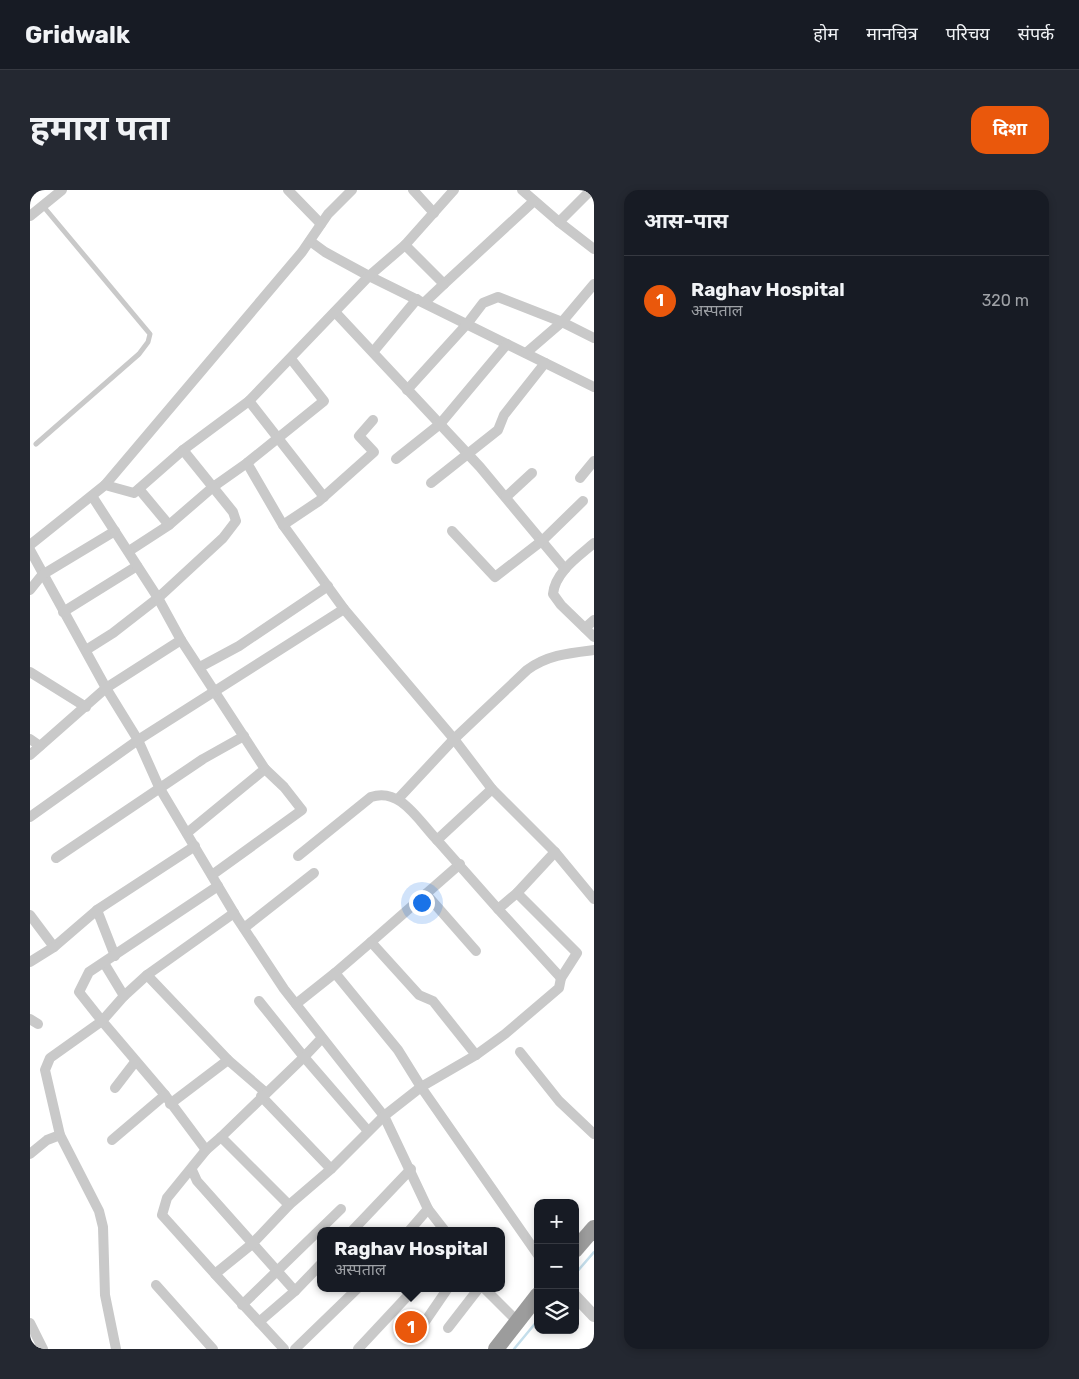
<!DOCTYPE html>
<html lang="hi">
<head>
<meta charset="utf-8">
<style>
	:root { --surface:#171b24; --page:#242831; --text:#f1f3f6; --muted:#9ea1a6; --line:#363941; --accent:#ea580c }
	body { margin:0; font-family:Rubik,"Noto Sans Devanagari",sans-serif; background:var(--page); color:var(--text) }
	.controls { position:absolute; right:15px; bottom:15px; display:grid; overflow:hidden; border-radius:10px; box-shadow:0 2px 8px #0003 }
	.controls button { width:45px; height:45px; display:grid; place-items:center; padding:0; border:0; border-bottom:1px solid var(--line); background:var(--surface); color:var(--text); font:25px sans-serif }
	.you { position:absolute; left:391px; top:712px; width:18px; height:18px; margin:-12px; border:4px solid #fff; border-radius:50%; background:#1a73e8; box-shadow:0 0 0 8px #1a73e833 }
	.badge { display:grid; place-items:center; width:32px; height:32px; border-radius:50%; background:var(--accent); color:#fff; font-size:16px; font-weight:700 }
	.pin { position:absolute; translate:-50% -50%; border:2px solid #fff; box-shadow:0 1px 5px #0006 }
	.popup { position:absolute; left:287px; top:1037px; width:188px; height:65px; box-sizing:border-box; display:grid; place-content:center; border-radius:10px; background:var(--surface); filter:drop-shadow(0 1px 4px #0005); font-size:16px; white-space:nowrap; color:var(--muted) }
	.popup b { font-size:19px; color:var(--text) }
	.popup::after { content:''; position:absolute; left:50%; top:100%; margin-left:-10px; border:10px solid transparent; border-top-color:var(--surface) }
	.list { margin:0; padding:0; list-style:none }
	h2 { display:flex; justify-content:space-between; align-items:center; height:65px; margin:0; padding:0 20px; font-size:21px }
	h2 small { font-size:16px; font-weight:400; color:var(--muted) }
	.list li { display:grid; grid-template-columns:32px 1fr auto; gap:15px; align-items:center; box-sizing:border-box; height:90px; padding:0 20px; border-top:1px solid var(--line) }
	.list b { display:block; font-size:19px; white-space:nowrap }
	.list p { margin:0; font-size:16px; white-space:nowrap; color:var(--muted) }
	.list em { font-size:16px; font-style:normal; color:var(--muted) }
	.icon { flex:none; width:28px; height:28px; fill:none; stroke:currentColor; stroke-width:2; stroke-linecap:round; stroke-linejoin:round }
	.map { position:relative; flex:none; width:564px; height:1159px; overflow:hidden; border-radius:15px }
	header { display:flex; align-items:center; gap:30px; box-sizing:border-box; height:70px; padding:0 25px; background:var(--surface); border-bottom:1px solid var(--line) }
	header strong { font-size:24px }
	nav { display:flex; gap:28px; margin-inline-start:auto; font-size:18px }
	.intro { display:flex; align-items:center; justify-content:space-between; box-sizing:border-box; height:120px; padding:0 30px }
	h1 { margin:0; font-size:35px }
	.button { padding:12px 22px; border-radius:15px; background:var(--accent); color:#fff; font-size:18px; font-weight:700 }
	main { display:flex; gap:30px; padding:0 30px }
	aside { flex:1; background:var(--surface); border-radius:15px; box-shadow:0 2px 8px #0003 }
	.map>svg:first-child { display:block }
	.lines { fill:none; stroke-linecap:round; stroke-linejoin:round }
	.stream { stroke:#c4deeb; stroke-width:2.5 }
	.building { fill:#131313; filter:url(#shadow) }
	.service { stroke:#c9c9c9; stroke-width:5 }
	.minor { stroke:#c9c9c9; stroke-width:10 }
	.tertiary { stroke:#c9c9c9; stroke-width:12 }
	.trunk { stroke:#9c9c9c; stroke-width:16 }
</style>
</head>
<body>
<header>
<strong>Gridwalk</strong>
<nav><a>होम</a><a>मानचित्र</a><a>परिचय</a><a>संपर्क</a></nav>
</header>
<div class="intro"><h1>हमारा पता</h1><a class="button">दिशा</a></div>
<main>
<div class="map">
<svg width="564" height="1159" viewBox="0 0 564 1159">
	<defs>
		<filter id="shadow"><feDropShadow dx="2.5" dy="4.5" stdDeviation="0" flood-color="#0004"/></filter>
	</defs>
	<rect width="100%" height="100%" fill="#fff"/>
	<g class="lines">
		<g class="stream">
			<path d="M 545,1084 L 564,1062"/>
			<path d="M 484,1159 L 508,1130"/>
		</g>
	</g>
	<path class="building" d="M 380,1124 L 391,1134 L 378,1149 L 366,1139 Z"/>
	<g class="lines">
		<path class="service" d="M 6,254 L 109,164 L 118,152 L 120,144 L 13,16"/>
		<g class="minor">
			<path d="M 258,0 L 291,34"/>
			<path d="M 383,0 L 404,23"/>
			<path d="M 492,0 L 529,32"/>
			<path d="M 561,0 L 529,32 L 564,59"/>
			<path d="M 0,26 L 32,0"/>
			<path d="M 280,51 L 295,62 L 339,86 L 564,197"/>
			<path d="M 375,55 L 414,94 L 504,11"/>
			<path d="M 395,112 L 414,94"/>
			<path d="M 305,122 L 450,277 L 535,379"/>
			<path d="M 343,162 L 387,109"/>
			<path d="M 496,163 L 532,132 L 564,94"/>
			<path d="M 377,200 L 437,134 L 453,113 L 468,107 L 532,132 L 564,148"/>
			<path d="M 219,211 L 294,307"/>
			<path d="M 366,269 L 410,234 L 477,154"/>
			<path d="M 217,273 L 253,335 L 314,419 L 424,549 L 462,599 L 525,662 L 564,709"/>
			<path d="M 550,288 L 564,271"/>
			<path d="M 401,293 L 468,240 L 474,225 L 515,173"/>
			<path d="M 75,295 L 272,62 L 298,24 L 322,0"/>
			<path d="M 109,299 L 139,335"/>
			<path d="M 476,307 L 502,283"/>
			<path d="M 253,335 L 289,311 L 344,262 L 329,246 L 343,230"/>
			<path d="M 422,341 L 465,387 L 513,350 L 553,311"/>
			<path d="M 564,353 C 548,367 525,382 523,404 L 531,415 L 564,447"/>
			<path d="M 0,355 L 75,295 L 104,303 L 153,260 L 219,211 L 339,86 L 375,55 L 424,0"/>
			<path d="M 0,360 L 76,498 L 108,550 L 129,597 L 207,728 L 254,799 L 354,926 L 398,1019 L 415,1041"/>
			<path d="M 99,361 L 139,335 L 183,297 L 217,273 L 294,211 L 261,169"/>
			<path d="M 0,400 L 12,385 L 85,341"/>
			<path d="M 33,422 L 107,376"/>
			<path d="M 555,438 L 564,430"/>
			<path d="M 151,450 L 235,579 L 157,643"/>
			<path d="M 56,460 L 83,443 L 128,408 L 193,348 L 206,331 L 203,322 L 153,260"/>
			<path d="M 170,477 L 209,456 L 298,396"/>
			<path d="M 0,482 L 56,517"/>
			<path d="M 0,549 L 10,556"/>
			<path d="M 0,565 L 76,498 L 151,450 L 128,408 L 62,306"/>
			<path d="M 368,609 L 424,549 L 497,480 C 517,465 539,463 564,460"/>
			<path d="M 0,627 L 108,550 L 314,419"/>
			<path d="M 268,666 L 341,607 C 370,597 388,630 407,650 L 462,599"/>
			<path d="M 26,668 L 173,569 L 214,546"/>
			<path d="M 430,674 L 341,752 L 389,805 L 403,811 L 446,865"/>
			<path d="M 182,685 L 272,620 L 254,597 L 235,579"/>
			<path d="M 487,703 L 525,662"/>
			<path d="M 396,704 L 446,761"/>
			<path d="M 468,719 L 531,788"/>
			<path d="M 67,720 L 165,656"/>
			<path d="M 0,725 L 24,757 L 67,720 L 85,766"/>
			<path d="M 214,738 L 284,683"/>
			<path d="M 0,772 L 24,757"/>
			<path d="M 74,773 L 94,806 L 72,831 L 135,905 L 176,960 L 191,947"/>
			<path d="M 305,783 L 341,752"/>
			<path d="M 117,785 L 198,870 L 235,902"/>
			<path d="M 94,806 L 117,785 L 204,723"/>
			<path d="M 229,811 L 274,867 L 291,849"/>
			<path d="M 266,814 L 305,783 L 368,860 L 391,897 L 508,1065"/>
			<path d="M 0,829 L 8,834"/>
			<path d="M 490,862 L 529,911 L 564,944"/>
			<path d="M 85,898 L 105,872"/>
			<path d="M 231,906 L 301,979"/>
			<path d="M 140,914 L 198,870"/>
			<path d="M 82,950 L 135,905"/>
			<path d="M 176,960 L 137,1008 L 132,1025 L 185,1084"/>
			<path d="M 0,964 L 17,950 L 30,945"/>
			<path d="M 162,980 L 167,991 L 265,1101"/>
			<path d="M 259,1015 L 301,979 L 354,926 L 391,897 L 446,865 L 475,844 L 529,798 L 531,788 L 547,763 L 487,703 L 468,719 L 407,650"/>
			<path d="M 322,1041 L 381,979"/>
			<path d="M 379,1041 L 398,1019"/>
			<path d="M 126,1095 L 183,1159"/>
			<path d="M 454,1098 L 487,1131"/>
			<path d="M 212,1115 L 311,1019"/>
			<path d="M 229,1132 L 265,1101 L 291,1074"/>
			<path d="M 0,1133 L 13,1159"/>
			<path d="M 392,1136 L 418,1098"/>
			<path d="M 418,1138 L 449,1098"/>
			<path d="M 86,1159 L 75,1105 L 73,1037 L 69,1021 L 30,945 L 15,880 L 20,868 L 72,831 L 49,802 L 59,782 L 188,696"/>
			<path d="M 254,1159 L 185,1084 L 222,1054 L 259,1015 L 191,947 L 274,867 L 338,941"/>
			<path d="M 265,1159 L 328,1098"/>
			<path d="M 328,1159 L 385,1098"/>
		</g>
		<path class="tertiary" d="M 545,1106 L 564,1126"/>
		<g class="trunk">
			<path d="M 545,1060 L 564,1038"/>
			<path d="M 466,1159 L 508,1105"/>
		</g>
	</g>
</svg>
<div class="controls">
<button>+</button>
<button>−</button>
<button><svg class="icon" aria-label="layers" viewBox="0 0 24 24"><path d="M12 4l9 5-9 5-9-5zM3 14l9 5 9-5"/></svg></button>
</div>
<div class="you"></div>
<div class="pin badge" style="left:381px;top:1137px">1</div>
<div class="popup"><b>Raghav Hospital</b>अस्पताल</div>
</div>
<aside>
<h2>आस-पास<small></small></h2>
<ul class="list">
<li><span class="badge">1</span><div><b>Raghav Hospital</b><p>अस्पताल</p></div><em>320 m</em></li>
</ul>
</aside>
</main>
</body>
</html>
